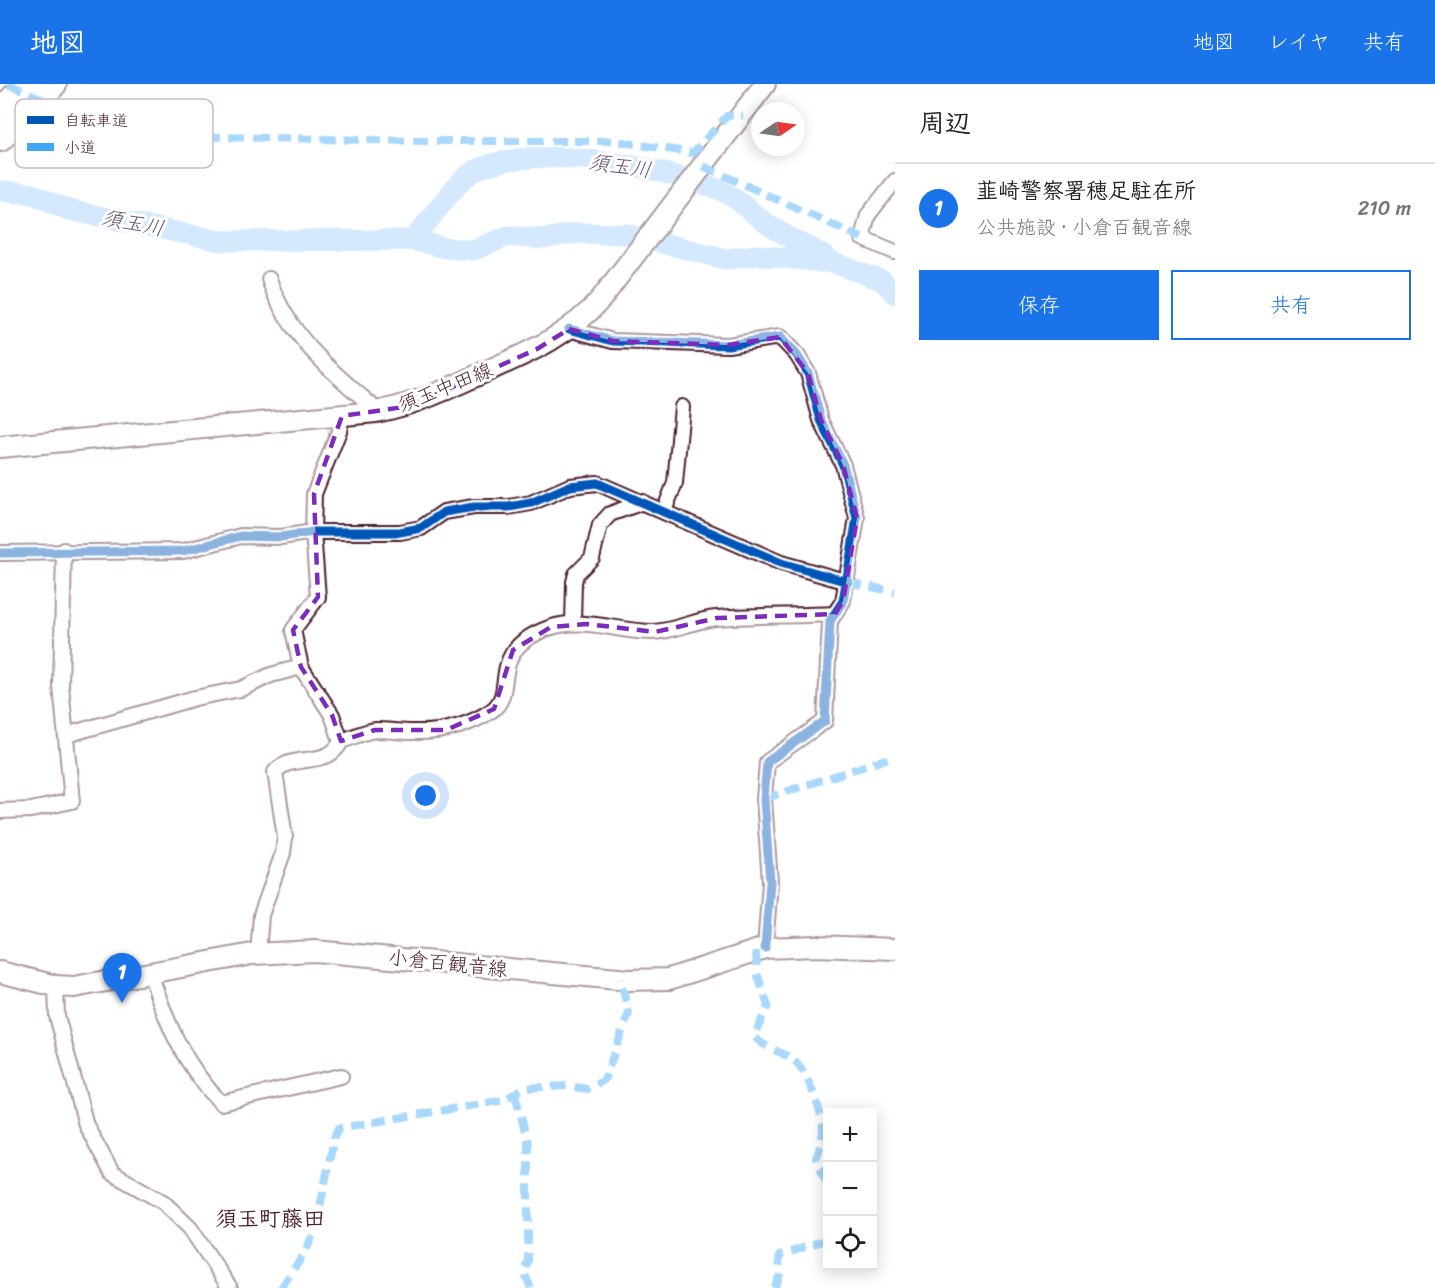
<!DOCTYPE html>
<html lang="ja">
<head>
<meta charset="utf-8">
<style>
	:root { --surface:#fff; --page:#f6f6f6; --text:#202124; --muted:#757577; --line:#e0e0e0; --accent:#1a73e8 }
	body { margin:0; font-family:Sriracha,"Klee One",sans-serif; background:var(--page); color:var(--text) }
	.controls { position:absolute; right:18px; bottom:18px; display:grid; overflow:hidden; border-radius:0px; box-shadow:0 3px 15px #0003 }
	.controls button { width:54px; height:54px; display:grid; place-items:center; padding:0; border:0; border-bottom:2px solid var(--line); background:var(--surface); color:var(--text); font:30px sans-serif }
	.compass { position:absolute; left:751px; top:18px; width:54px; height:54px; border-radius:50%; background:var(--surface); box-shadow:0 3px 15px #0003; rotate:77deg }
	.you { position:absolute; left:426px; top:712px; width:21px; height:21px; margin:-15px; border:4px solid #fff; border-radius:50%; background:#1a73e8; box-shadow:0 0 0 9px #1a73e833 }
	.badge { display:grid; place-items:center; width:39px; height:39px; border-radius:50%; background:var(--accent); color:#fff; font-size:20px; font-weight:700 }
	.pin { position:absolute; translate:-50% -50px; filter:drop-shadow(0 2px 3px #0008) }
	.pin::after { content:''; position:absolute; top:32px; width:21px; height:18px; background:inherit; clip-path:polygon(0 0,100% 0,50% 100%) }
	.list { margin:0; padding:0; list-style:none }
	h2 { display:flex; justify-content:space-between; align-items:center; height:78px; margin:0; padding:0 24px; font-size:26px }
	h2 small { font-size:20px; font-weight:400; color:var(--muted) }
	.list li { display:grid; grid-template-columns:39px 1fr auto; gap:18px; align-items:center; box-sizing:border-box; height:90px; padding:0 24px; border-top:2px solid var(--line) }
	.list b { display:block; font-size:22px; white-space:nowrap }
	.list p { margin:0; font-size:20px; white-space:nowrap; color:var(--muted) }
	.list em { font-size:20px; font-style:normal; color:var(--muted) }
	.actions { display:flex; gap:12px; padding:18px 24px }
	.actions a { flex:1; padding:14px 0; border:2px solid var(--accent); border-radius:0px; text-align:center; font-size:21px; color:var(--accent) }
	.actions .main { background:var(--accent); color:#fff }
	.icon { flex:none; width:33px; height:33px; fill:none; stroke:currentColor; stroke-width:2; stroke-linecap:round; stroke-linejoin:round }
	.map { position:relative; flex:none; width:895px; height:1204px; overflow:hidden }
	header { display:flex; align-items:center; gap:36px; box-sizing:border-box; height:84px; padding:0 30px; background:var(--accent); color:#fff }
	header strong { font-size:28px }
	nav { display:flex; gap:33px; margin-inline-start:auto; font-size:21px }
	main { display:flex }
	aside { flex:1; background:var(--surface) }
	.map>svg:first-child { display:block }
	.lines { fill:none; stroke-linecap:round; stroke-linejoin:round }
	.river { stroke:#a1cefc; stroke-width:21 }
	.street-casing { stroke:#4a1f2b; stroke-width:18 }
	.secondary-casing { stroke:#4a1f2b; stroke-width:24 }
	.highway-casing { stroke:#4a1f2b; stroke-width:30 }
	.street { stroke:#fff; stroke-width:14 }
	.secondary { stroke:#fff; stroke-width:20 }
	.highway { stroke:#fff; stroke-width:26 }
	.quiet { stroke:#3fa9f5; stroke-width:8; stroke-dasharray:15 8; stroke-linecap:butt }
	.cycleway-casing { stroke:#fff; stroke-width:13 }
	.cycleway { stroke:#0057b8; stroke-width:9 }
	.marked { fill:none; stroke:#7b2cbf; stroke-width:4.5; stroke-dasharray:12 8; stroke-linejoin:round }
	.labels { text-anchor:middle; stroke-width:6; stroke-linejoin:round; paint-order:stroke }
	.street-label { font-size:20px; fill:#4a1f2b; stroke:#fff }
	.water-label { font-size:21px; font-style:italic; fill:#64546a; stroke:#fff }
	.quarter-label { font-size:22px; font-weight:bold; fill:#4a1f2b; stroke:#fff }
	.key { fill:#fff; stroke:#c9bcbf; stroke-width:1.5 }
	.key-label { font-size:16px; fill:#4a1f2b }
</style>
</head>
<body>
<header>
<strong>地図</strong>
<nav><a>地図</a><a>レイヤ</a><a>共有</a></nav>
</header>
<main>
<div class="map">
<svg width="895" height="1204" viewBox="0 0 895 1204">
	<rect width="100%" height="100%" fill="#fff"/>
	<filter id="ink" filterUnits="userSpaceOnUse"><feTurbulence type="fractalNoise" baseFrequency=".0167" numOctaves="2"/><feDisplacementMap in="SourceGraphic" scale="12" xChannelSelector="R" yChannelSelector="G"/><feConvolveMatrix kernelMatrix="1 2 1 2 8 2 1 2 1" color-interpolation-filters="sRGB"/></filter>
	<g filter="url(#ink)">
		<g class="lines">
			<g class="river">
				<path d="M 0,107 L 33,110 L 68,126 L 221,157 L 413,156 L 445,164 L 474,166 L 508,152 L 543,155 L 577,149 L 626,150 L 726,175 L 756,171 L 834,179 L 883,197 L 895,210"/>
				<path d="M 413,156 C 427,140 457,96 474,87 C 533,58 660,82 720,106 C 739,114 755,133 772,143 C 791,156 813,163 831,177"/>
			</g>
			<g class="street-casing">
				<g id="street">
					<path d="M 895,97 L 868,131 L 862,154 L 895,168"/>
					<path d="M 269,195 C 287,249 327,284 370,320 L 376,328"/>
					<path d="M 569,245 L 613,257 L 728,261 L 780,253 L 797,271 L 808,289 L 821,336 L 843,381 L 857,434 L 843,517 L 830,537 L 825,637 L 767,678 L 764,715 L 770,798 L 765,864"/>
					<path d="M 664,427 L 675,399 L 682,323"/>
					<path d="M 0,469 L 183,467 L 241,452 L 281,453 L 313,448 L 400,448 L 421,444 L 444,428 L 474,423 L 509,423 L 531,419 L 570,402 L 597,399 L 781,479 L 848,498"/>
					<path d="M 573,539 L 574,498 L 576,490 L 592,474 L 600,441 L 610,430 L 643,418"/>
					<path d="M 66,651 L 195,614 L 241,605 L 271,591 L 301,583"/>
					<path d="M 341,657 L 332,631 L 301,583 L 293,546 L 318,513 L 313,448 L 314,410 L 339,347 L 342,332"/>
					<path d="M 0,727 L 31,726 L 72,717 L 61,602 L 64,466"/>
					<path d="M 258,870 L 261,831 L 283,769 L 285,753 L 275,688 C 292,668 329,685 341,657 C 352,654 364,647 376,646 C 388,646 400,648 413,648 C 440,649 468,642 491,627 C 519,608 484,567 549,544 C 584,532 618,548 653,548 C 675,547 695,536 716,534 C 755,531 795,532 835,530"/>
					<path d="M 150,889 C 167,939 183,980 221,1019 L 341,992"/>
					<path d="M 56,902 L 57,932 L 86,1041 L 112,1089 L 163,1118 L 190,1144 L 230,1204"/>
				</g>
			</g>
			<g class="secondary-casing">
				<g id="secondary">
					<path d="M 0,363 L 376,328 C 413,321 446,306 480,290 C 525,270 568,253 601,215 L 765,0"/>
					<path d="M 0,888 L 56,902 L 74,903 L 252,870 L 315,867 L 629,896 L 669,895 L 765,864 L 816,862 L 895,865"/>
				</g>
			</g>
			<g class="highway-casing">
				<g id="highway">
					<path d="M 0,29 L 28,0"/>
					<path d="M 0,54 L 53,0"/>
				</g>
			</g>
			<use href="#street" class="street"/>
			<use href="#secondary" class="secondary"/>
			<use href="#highway" class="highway"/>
			<g class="quiet">
				<path d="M 8,0 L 78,30 L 166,52 L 422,57 L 615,57 L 693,69 L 727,32 L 743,31"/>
				<path d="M 703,82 L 862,154"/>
				<path d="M 848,498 L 895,508"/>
				<path d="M 764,715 L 895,672"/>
				<path d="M 756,867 L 757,889 L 768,922 L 754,952 C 765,966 785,967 797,979 C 807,989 822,1028 823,1043 C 823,1054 820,1064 816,1074 L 828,1102"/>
				<path d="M 515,1010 L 528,1059 L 528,1177 L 524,1188 L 531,1204"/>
				<path d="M 281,1204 L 306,1167 L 316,1143 L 334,1054 L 339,1044 L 504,1016 L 524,1004 L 567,1002 L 588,1005 L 604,996 L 629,929 L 620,895"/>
				<path d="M 774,1204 L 780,1191 L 779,1172 L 828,1155"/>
			</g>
			<g class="cycleway-casing">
				<g id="cycleway">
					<path d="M 569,245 L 613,257 L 728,261 L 780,253 L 797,271 L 808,289 L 821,336 L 843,381 L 857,434 L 843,517 L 830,537 L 825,637 L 767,678 L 764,715 L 770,798 L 765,864"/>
					<path d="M 0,469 L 183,467 L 241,452 L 281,453 L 313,448 L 400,448 L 421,444 L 444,428 L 474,423 L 509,423 L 531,419 L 570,402 L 597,399 L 781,479 L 848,498"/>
				</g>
			</g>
			<use href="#cycleway" class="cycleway"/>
		</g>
	</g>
	<path d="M0 0H895V1204H0ZM 569,245 L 613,257 L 728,261 L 780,253 L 808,289 L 821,336 L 843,381 L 857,434 L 843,517 L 835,530 L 717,534 L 655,548 L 587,540 L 551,543 L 513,566 L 494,625 L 446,646 L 375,646 L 341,657 L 332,631 L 301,583 L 293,546 L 318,513 L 314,410 L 342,332 L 404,323 L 428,314 L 537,265 Z" fill="#fff" fill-opacity=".55" fill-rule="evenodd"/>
	<path class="marked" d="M 569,245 L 613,257 L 728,261 L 780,253 L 808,289 L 821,336 L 843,381 L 857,434 L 843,517 L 835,530 L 717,534 L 655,548 L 587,540 L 551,543 L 513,566 L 494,625 L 446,646 L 375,646 L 341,657 L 332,631 L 301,583 L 293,546 L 318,513 L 314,410 L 342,332 L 404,323 L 428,314 L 537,265 Z"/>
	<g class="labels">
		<g class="street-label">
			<text transform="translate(445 303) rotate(-22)" y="7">須玉中田線</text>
			<text transform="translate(448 879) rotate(6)" y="7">小倉百観音線</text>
		</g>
		<g class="water-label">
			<text transform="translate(620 82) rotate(8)" y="7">須玉川</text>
			<text transform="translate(133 139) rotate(11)" y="7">須玉川</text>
		</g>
		<g class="quarter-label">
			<text x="270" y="1142">須玉町藤田</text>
		</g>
	</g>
	<rect x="15" y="15" width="198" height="69" rx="9" class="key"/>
	<rect x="27" y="32" width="27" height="8" fill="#0057b8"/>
	<rect x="27" y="59" width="27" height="8" fill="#3fa9f5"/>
	<g class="key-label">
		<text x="64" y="42">自転車道</text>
		<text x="64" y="69">小道</text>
	</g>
</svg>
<div class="controls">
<button>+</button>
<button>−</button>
<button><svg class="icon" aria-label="locate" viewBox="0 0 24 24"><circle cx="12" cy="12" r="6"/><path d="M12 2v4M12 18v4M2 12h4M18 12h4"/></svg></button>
</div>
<svg class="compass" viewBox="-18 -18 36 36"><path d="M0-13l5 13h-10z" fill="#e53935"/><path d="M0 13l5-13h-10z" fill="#757577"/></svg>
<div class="you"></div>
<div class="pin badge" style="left:122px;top:919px">1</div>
</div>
<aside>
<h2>周辺<small></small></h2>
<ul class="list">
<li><span class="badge">1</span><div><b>韮崎警察署穂足駐在所</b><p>公共施設 · 小倉百観音線</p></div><em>210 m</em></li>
</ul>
<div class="actions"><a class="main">保存</a><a>共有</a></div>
</aside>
</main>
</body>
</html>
